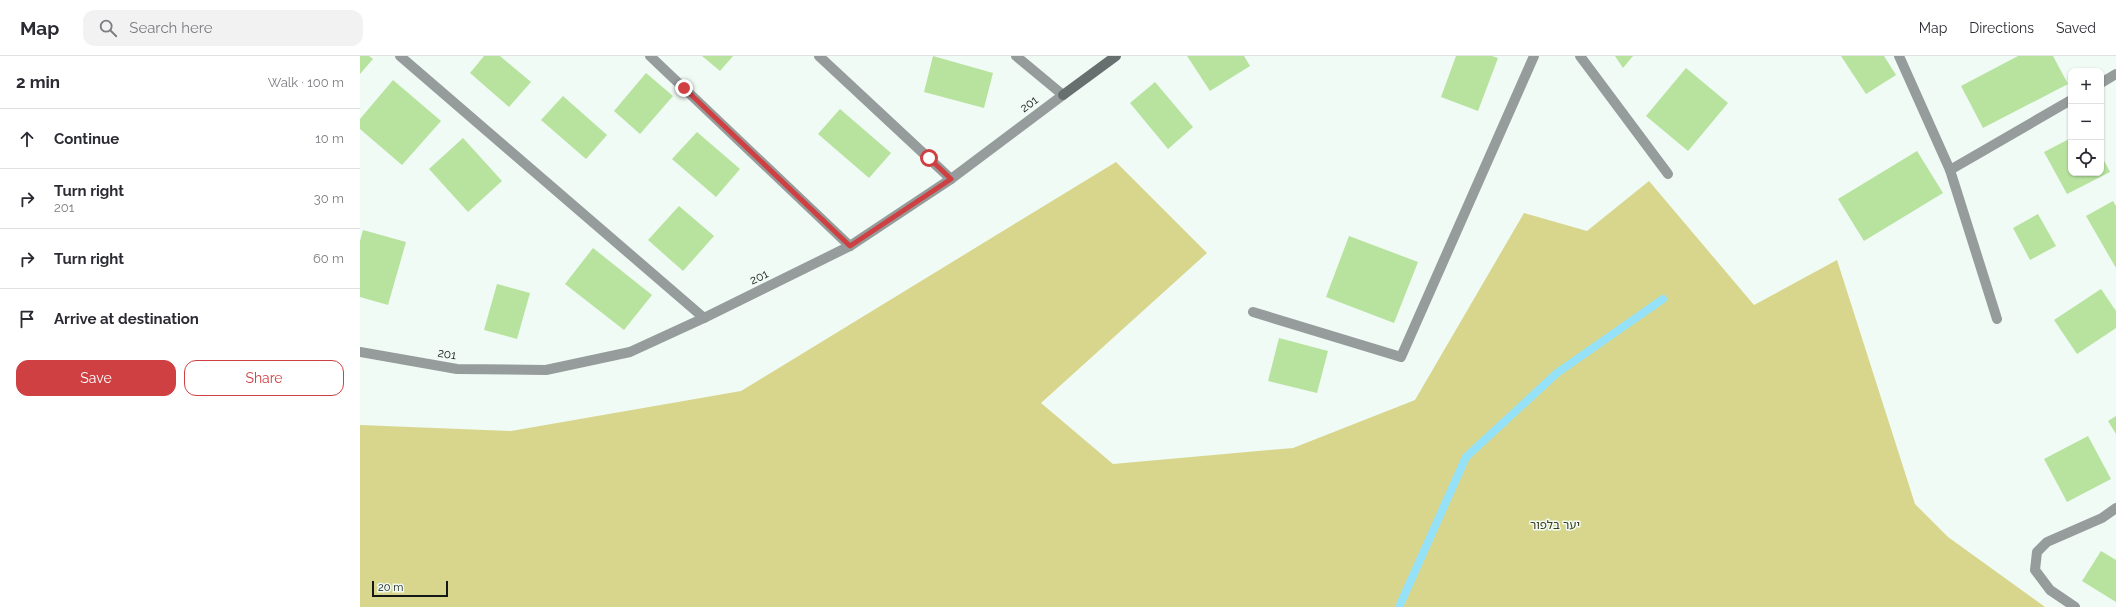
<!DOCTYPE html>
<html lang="en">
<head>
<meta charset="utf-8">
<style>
	:root { --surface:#fff; --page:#f2f2f3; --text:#2b2b33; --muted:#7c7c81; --line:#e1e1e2; --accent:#cf4043 }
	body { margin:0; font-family:Raleway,"Noto Sans Hebrew",sans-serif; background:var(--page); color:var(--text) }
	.controls { position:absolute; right:12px; top:12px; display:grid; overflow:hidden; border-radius:8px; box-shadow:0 1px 3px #0004 }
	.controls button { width:36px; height:36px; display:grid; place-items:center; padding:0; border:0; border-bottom:1px solid var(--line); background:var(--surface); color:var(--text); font:20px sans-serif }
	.scale { position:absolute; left:12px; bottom:10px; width:76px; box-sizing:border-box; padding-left:4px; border:2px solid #141816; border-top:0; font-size:11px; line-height:14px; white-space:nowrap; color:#141816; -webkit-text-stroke:3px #f0fbf5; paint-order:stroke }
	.stop { position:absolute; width:12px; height:12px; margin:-9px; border:3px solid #cf4043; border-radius:50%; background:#fff }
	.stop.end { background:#cf4043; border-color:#fff; box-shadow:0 1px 4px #0008 }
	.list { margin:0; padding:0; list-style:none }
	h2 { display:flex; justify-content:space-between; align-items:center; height:52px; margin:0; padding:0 16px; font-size:17px }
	h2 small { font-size:13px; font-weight:400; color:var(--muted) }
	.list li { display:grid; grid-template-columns:26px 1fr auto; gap:12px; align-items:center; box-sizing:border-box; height:60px; padding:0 16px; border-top:1px solid var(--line) }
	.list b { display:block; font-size:15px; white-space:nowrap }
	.list p { margin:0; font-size:13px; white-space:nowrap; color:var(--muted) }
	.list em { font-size:13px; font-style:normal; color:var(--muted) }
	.actions { display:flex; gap:8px; padding:12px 16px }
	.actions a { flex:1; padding:9px 0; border:1px solid var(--accent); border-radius:12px; text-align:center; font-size:14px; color:var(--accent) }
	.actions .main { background:var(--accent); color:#fff }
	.icon { flex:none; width:22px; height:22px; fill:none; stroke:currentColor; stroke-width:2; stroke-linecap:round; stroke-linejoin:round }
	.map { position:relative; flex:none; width:1756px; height:551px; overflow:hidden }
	header { display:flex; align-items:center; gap:24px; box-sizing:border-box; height:56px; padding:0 20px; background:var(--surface); border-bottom:1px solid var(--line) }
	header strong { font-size:19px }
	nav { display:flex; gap:22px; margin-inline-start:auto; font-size:14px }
	.search { width:280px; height:36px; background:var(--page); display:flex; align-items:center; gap:10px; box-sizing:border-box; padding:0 14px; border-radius:12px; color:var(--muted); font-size:15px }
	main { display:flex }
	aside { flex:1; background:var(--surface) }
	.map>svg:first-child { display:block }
	.green { fill:#d8d68d }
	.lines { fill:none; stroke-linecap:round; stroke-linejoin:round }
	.stream { stroke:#95e2f8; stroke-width:8 }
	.building { fill:#b7e39e }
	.lane { stroke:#969c9b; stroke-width:10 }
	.street { stroke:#969c9b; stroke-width:10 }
	.secondary { stroke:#68706f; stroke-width:10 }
	.route { stroke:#cf4043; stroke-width:5 }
	.labels { text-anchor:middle; stroke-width:3; stroke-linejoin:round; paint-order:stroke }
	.street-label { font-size:12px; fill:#141816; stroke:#f0fbf5 }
	.park-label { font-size:12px; fill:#3f3e1b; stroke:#f0fbf5 }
</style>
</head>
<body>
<header>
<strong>Map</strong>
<div class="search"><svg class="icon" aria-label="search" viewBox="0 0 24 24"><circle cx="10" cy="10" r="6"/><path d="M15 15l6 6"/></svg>Search here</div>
<nav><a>Map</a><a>Directions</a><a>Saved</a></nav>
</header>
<main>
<aside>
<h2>2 min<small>Walk · 100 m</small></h2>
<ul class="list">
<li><svg class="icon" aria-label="ahead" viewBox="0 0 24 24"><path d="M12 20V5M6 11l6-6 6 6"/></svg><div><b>Continue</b></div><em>10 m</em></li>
<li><svg class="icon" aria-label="right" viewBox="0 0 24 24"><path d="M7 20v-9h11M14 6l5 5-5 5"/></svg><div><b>Turn right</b><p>201</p></div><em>30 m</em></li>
<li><svg class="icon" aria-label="right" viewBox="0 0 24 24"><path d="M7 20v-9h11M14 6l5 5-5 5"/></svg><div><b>Turn right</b></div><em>60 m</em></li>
<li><svg class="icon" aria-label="arrive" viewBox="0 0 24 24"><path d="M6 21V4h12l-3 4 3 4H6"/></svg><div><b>Arrive at destination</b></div></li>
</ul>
<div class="actions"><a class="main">Save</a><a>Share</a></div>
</aside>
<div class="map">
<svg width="1756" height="551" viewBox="0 0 1756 551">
	<rect width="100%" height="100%" fill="#f0fbf5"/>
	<path class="green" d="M 756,106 L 847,197 L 681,347 L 753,408 L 933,392 L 1055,344 L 1164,157 L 1227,175 L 1289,125 L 1394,249 L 1477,204 L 1555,448 L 1588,481 L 1685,551 L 0,551 L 0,369 L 151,375 L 381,335 Z"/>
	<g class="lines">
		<path class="stream" d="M 1039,551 L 1106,401 L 1197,317 L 1303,243"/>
	</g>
	<g class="building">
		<path d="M 0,0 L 9,0 L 13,3 L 0,18 Z"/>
		<path d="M 124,0 L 140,0 L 171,26 L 149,51 L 110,17 Z"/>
		<path d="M 342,0 L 373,0 L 360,15 Z"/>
		<path d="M 573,0 L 633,17 L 624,52 L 564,36 Z"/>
		<path d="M 827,0 L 884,0 L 890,10 L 850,35 Z"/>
		<path d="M 1096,0 L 1132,0 L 1138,2 L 1118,55 L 1081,41 Z"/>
		<path d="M 1255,0 L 1273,0 L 1263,12 Z"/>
		<path d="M 1481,0 L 1524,0 L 1536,19 L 1506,38 Z"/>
		<path d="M 1658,0 L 1693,0 L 1708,28 L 1623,72 L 1601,30 Z"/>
		<path d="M 1326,12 L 1368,47 L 1328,95 L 1286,60 Z"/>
		<path d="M 286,17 L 313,40 L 280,78 L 254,55 Z"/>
		<path d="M 33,24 L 81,65 L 42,109 L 0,73 L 0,63 Z"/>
		<path d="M 795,26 L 833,71 L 808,93 L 770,47 Z"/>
		<path d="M 203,40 L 247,79 L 226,103 L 181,64 Z"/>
		<path d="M 480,53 L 531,97 L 509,122 L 458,78 Z"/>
		<path d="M 337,76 L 380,113 L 356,141 L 312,103 Z"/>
		<path d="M 103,82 L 142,125 L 108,156 L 69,113 Z"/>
		<path d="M 1711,82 L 1711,117 L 1741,117 L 1741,99 L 1750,116 L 1707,138 L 1684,96 Z"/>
		<path d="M 1557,95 L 1583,137 L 1504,185 L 1478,143 Z"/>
		<path d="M 1753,145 L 1756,150 L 1756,212 L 1726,160 Z"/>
		<path d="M 319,150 L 354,180 L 323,215 L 288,184 Z"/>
		<path d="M 1678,158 L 1696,190 L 1670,204 L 1653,172 Z"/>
		<path d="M 3,174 L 46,186 L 28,249 L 0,241 L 0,185 Z"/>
		<path d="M 989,180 L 1058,206 L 1034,267 L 966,241 Z"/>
		<path d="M 233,192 L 292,239 L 264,274 L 205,228 Z"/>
		<path d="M 137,228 L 170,237 L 157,283 L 124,274 Z"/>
		<path d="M 1741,233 L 1756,255 L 1756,272 L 1717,298 L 1694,264 Z"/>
		<path d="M 919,282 L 968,295 L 957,337 L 908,325 Z"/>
		<path d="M 1756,360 L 1756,378 L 1748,365 Z"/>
		<path d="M 1728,380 L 1751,423 L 1707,446 L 1684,403 Z"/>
		<path d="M 1741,495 L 1756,504 L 1756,546 L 1722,525 Z"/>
	</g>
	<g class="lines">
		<path class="lane" d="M 1220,0 L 1308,118"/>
		<g class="street">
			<path d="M 40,0 L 344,262"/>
			<path d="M 290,0 L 490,190"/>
			<path d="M 459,0 L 591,123"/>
			<path d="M 1539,0 L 1590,114 L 1637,263"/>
			<path d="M 1741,27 L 1756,18"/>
			<path d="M 1590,114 L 1711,44"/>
			<path d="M 893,256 L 1041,301 L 1174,0"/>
			<path d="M 0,296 L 97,313 L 186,314 L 270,296 L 344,262 L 490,190 L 591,123 L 703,39 L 656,0"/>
			<path d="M 1715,551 L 1690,534 L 1675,514 L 1677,496 L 1687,486 L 1742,462 L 1756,452"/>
		</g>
		<path class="secondary" d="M 703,39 L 756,0"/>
	</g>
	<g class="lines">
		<path class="route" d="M 324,32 L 490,190 L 591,123 L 569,102"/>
	</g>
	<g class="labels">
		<g class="street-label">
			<text transform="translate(669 48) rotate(-37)" y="4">201</text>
			<text transform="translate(399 221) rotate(-26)" y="4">201</text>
			<text transform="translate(87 298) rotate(9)" y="4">201</text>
		</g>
		<g class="park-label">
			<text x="1195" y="473">יער בלפור</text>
		</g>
	</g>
</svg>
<div class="controls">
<button>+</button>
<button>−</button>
<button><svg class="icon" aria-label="locate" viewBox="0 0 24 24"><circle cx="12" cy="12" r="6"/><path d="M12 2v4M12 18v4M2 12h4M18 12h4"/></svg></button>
</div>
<div class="scale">20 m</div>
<div class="stop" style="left:569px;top:102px"></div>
<div class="stop end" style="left:324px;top:32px"></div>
</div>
</main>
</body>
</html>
